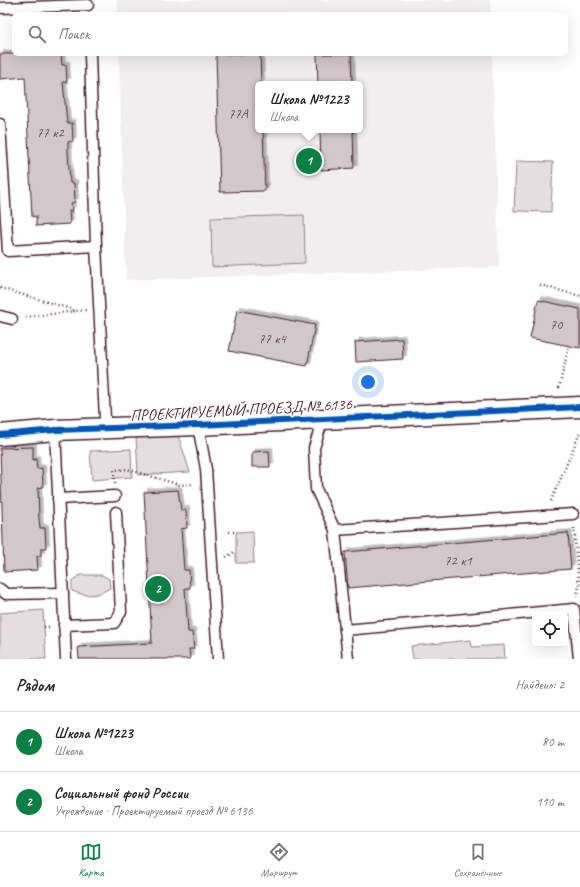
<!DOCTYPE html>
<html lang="ru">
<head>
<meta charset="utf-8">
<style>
	:root { --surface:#fff; --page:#f2f2f2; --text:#222; --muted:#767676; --line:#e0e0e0; --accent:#0b8043 }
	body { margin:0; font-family:Caveat,sans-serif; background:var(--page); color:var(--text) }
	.controls { position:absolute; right:12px; bottom:12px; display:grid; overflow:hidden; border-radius:6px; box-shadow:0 4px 16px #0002 }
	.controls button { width:36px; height:36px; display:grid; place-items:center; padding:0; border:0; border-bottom:1px solid var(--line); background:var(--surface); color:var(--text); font:20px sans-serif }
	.you { position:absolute; left:368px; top:382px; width:14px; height:14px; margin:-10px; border:3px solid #fff; border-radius:50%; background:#1a73e8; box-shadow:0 0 0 6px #1a73e833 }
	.badge { display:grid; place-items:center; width:26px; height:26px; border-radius:50%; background:var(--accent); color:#fff; font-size:13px; font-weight:700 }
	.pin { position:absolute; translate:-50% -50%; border:2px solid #fff; box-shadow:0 1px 4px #0006 }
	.popup { position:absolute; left:255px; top:81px; width:108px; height:52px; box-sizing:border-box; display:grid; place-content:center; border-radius:6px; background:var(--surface); filter:drop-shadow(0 1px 3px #0005); font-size:13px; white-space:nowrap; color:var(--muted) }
	.popup b { font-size:15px; color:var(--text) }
	.popup::after { content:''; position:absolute; left:50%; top:100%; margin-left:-8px; border:8px solid transparent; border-top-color:var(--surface) }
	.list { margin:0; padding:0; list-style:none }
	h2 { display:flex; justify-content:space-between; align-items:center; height:52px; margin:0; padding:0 16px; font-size:17px }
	h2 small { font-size:13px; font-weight:400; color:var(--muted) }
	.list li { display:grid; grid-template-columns:26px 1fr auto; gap:12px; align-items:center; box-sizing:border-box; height:60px; padding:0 16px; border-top:1px solid var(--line) }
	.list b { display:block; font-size:15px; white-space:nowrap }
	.list p { margin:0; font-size:13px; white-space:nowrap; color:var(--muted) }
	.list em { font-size:13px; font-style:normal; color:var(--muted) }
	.icon { flex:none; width:22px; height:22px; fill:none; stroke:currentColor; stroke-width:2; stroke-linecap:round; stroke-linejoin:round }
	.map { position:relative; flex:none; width:580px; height:659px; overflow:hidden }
	.search { position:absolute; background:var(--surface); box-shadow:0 4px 16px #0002; left:12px; right:12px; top:12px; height:44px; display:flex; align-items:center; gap:10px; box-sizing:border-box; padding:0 14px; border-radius:6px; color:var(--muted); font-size:15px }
	.sheet { height:172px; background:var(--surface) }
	nav { display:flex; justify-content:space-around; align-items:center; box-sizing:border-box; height:56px; border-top:1px solid var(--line); background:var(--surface); font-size:11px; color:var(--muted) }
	nav a { display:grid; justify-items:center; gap:2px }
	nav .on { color:var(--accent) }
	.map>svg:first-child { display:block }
	.built { fill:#f2eeef; fill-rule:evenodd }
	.green { fill:#e5dee0; stroke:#987e86 }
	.building { fill:#d2c7cb; stroke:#4a1f2b; filter:url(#shadow) }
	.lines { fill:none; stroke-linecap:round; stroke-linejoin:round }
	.service-casing { stroke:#4a1f2b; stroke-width:13 }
	.minor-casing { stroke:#4a1f2b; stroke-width:23 }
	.path { stroke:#4a1f2b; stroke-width:2.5; stroke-dasharray:1 3; stroke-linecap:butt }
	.service { stroke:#fff; stroke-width:10 }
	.minor { stroke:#fff; stroke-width:20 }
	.cycleway-casing { stroke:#fff; stroke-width:8 }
	.cycleway { stroke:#0057b8; stroke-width:6 }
	.labels { text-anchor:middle; stroke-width:3.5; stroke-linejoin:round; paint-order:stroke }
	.number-label { font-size:14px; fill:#6c4953 }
	.street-label { font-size:16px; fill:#4a1f2b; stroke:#fff }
</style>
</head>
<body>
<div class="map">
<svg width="580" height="659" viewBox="0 0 580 659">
	<defs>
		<filter id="shadow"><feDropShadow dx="3.5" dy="-3.5" stdDeviation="0" flood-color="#0004"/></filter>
	</defs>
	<rect width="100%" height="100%" fill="#fff"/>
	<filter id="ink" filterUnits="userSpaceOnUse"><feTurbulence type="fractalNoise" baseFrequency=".025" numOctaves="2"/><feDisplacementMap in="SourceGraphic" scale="8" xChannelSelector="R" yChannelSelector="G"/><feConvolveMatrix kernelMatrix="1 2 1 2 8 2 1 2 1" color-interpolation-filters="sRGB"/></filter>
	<g filter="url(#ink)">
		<g class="built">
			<path d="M 117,0 L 490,0 L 491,14 L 118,14 Z"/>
			<path d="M 119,54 L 492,54 L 499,267 L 126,280 ZM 258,84 L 360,84 L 360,130 L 258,130 Z"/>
		</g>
		<g class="green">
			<path d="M 516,161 L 553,162 L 551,212 L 514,211 Z"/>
			<path d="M 304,215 L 305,263 L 212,267 L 211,218 Z"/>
			<path d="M 178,435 L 190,472 L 138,475 L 136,436 Z"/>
			<path d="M 131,449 L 132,477 L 92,480 L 90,451 Z"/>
			<path d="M 253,531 L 254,563 L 236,563 L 236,532 Z"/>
			<path d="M 80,575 L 102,575 L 109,579 L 110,588 C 97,596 87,597 72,591 L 72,581 Z"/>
			<path d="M 43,610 L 46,659 L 0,659 L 0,613 Z"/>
			<path d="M 471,640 L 472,647 L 504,645 L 505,659 L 413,659 L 411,646 Z"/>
		</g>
		<g class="building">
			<path d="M 0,54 L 61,54 L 62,65 L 66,65 L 67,82 L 63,82 L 67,123 L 72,123 L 73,141 L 68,142 L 68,152 L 70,183 L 74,183 L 75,202 L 71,203 L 72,211 L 69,211 L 70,224 L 36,226 L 36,216 L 32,217 L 25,77 L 0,79 Z"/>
			<path d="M 216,54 L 260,54 L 261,84 L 258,84 L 258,130 L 263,130 L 265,191 L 220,192 Z"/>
			<path d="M 317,54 L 351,54 L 352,84 L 318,84 Z"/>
			<path d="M 320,130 L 353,130 L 354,168 L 321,170 Z"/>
			<path d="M 538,300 L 580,309 L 580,348 L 530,338 Z"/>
			<path d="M 237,310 L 315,325 L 307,366 L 229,351 Z"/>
			<path d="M 402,339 L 403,359 L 356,362 L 355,342 Z"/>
			<path d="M 33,447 L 33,460 L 36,459 L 37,469 L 42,468 L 43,487 L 38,488 L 39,519 L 40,528 L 45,528 L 46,548 L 41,548 L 41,556 L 37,556 L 38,570 L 4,572 L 0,448 Z"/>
			<path d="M 269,451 L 270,467 L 252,467 L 252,452 Z"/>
			<path d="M 178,490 L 181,510 L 186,510 L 187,528 L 181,529 L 184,570 L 189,570 L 190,588 L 185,588 L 188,632 L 192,632 L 194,649 L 189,649 L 190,659 L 79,659 L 78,647 L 152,643 L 144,492 Z"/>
			<path d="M 568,533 L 571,569 L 348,588 L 345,552 Z"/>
		</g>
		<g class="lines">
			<g class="service-casing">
				<g id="service">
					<path d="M 0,8 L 88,5"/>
					<path d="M 90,54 L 96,246 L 105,418 L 106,429"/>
					<path d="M 0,124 L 8,251 L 96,246"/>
					<path d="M 0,316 L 12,319"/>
					<path d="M 323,419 L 314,448 L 316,489 L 335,530 L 348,659"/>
					<path d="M 198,425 L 206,469 L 218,659"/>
					<path d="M 55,430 L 66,659"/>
					<path d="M 58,499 L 115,496"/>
					<path d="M 335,530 L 573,514"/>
					<path d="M 0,589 L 6,594 L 63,593"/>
					<path d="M 64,625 L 114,623 L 121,612 L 116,512"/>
					<path d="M 345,630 L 574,609 L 579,659"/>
				</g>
			</g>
			<g class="minor-casing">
				<path id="minor" d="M 0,435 L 55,430 L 198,425 L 580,407"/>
			</g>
			<g class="path">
				<path d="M 540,285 L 580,296"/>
				<path d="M 0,288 L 78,311 L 86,310"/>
				<path d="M 26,317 L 77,311"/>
				<path d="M 559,388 L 569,346"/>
				<path d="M 115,483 L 114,470 L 127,469 L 180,485 L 193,484"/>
				<path d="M 551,501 L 580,433"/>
				<path d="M 574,528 L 579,585 L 577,596"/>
				<path d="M 225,532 L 236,532"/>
				<path d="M 226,557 L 236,551"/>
				<path d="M 44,627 L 50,627"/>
			</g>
			<use href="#service" class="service"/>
			<use href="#minor" class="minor"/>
			<g class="cycleway-casing">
				<path id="cycleway" d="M 0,435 L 55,430 L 198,425 L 580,407"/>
			</g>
			<use href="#cycleway" class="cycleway"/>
		</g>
	</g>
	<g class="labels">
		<g class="number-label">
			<text x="238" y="118">77А</text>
			<text x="50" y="137">77 к2</text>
			<text x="556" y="329">70</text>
			<text x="272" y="343">77 к4</text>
			<text x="458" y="565">72 к1</text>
		</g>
		<g class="street-label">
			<text transform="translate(241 409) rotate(-3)" y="6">ПРОЕКТИРУЕМЫЙ ПРОЕЗД № 6136</text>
		</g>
	</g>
</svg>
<div class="controls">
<button><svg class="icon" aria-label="locate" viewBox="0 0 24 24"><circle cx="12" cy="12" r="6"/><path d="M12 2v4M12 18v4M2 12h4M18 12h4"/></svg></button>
</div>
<div class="you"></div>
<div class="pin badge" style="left:309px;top:161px">1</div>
<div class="popup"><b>Школа №1223</b>Школа</div>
<div class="pin badge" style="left:158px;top:589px">2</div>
<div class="search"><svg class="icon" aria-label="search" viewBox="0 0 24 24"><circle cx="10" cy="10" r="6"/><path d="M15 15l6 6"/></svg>Поиск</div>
</div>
<section class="sheet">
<h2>Рядом<small>Найдено: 2</small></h2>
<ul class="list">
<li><span class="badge">1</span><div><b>Школа №1223</b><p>Школа</p></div><em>80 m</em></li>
<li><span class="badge">2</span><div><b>Социальный фонд России</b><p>Учреждение · Проектируемый проезд № 6136</p></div><em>110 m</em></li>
</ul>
</section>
<nav>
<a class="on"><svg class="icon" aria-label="map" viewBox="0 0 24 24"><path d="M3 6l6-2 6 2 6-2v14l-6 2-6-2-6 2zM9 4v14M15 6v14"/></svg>Карта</a>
<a><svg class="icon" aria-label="directions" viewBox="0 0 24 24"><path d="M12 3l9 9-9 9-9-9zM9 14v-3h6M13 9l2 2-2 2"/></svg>Маршрут</a>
<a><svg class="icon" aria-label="saved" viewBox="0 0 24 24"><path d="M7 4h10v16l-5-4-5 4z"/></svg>Сохранённые</a>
</nav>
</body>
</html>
